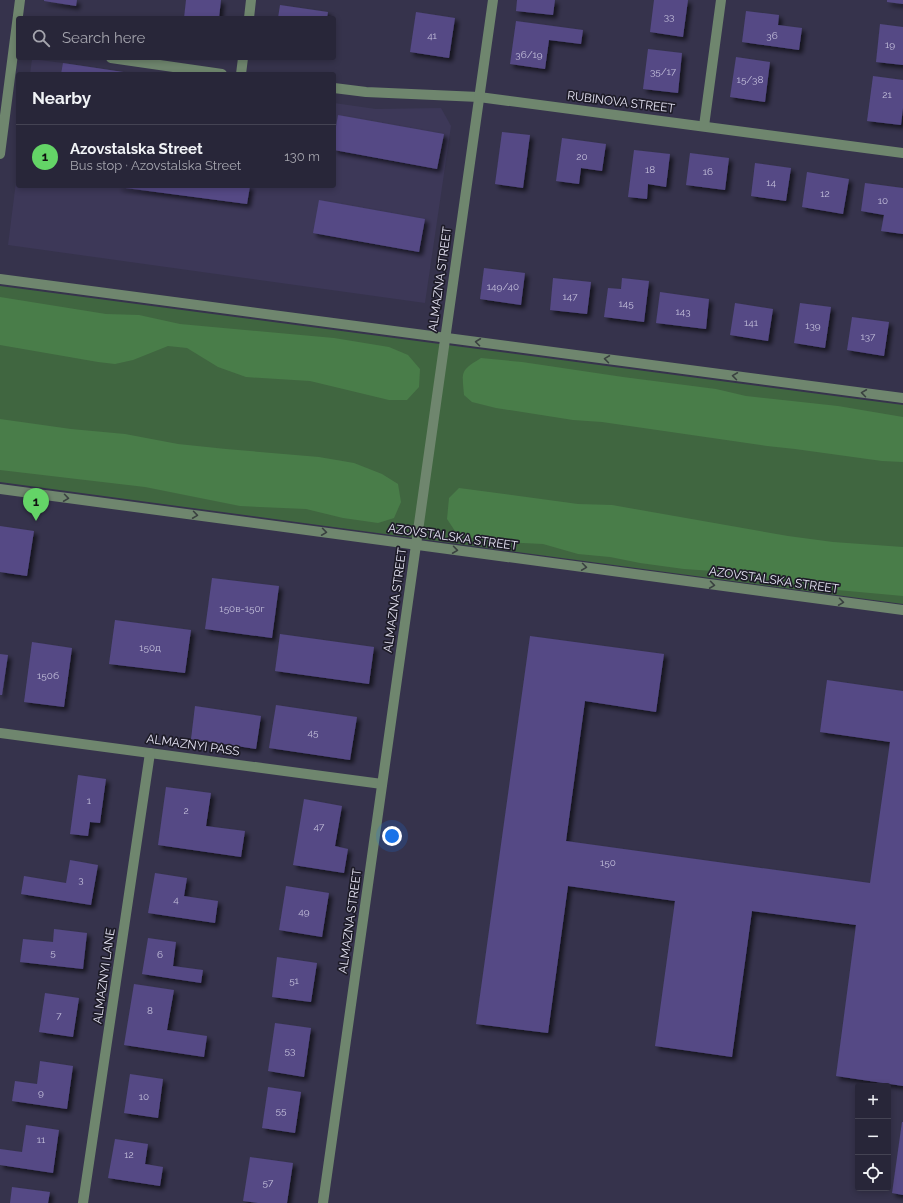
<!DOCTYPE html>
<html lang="en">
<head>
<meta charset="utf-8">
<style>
	:root { --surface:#282639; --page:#302e41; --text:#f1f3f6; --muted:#a5a5ae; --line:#444353; --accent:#64d467 }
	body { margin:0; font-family:Raleway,sans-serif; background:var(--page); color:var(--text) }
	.controls { position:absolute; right:12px; bottom:12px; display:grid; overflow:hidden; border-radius:4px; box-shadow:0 2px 6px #0003 }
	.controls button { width:36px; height:36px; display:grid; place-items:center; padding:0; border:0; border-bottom:1px solid var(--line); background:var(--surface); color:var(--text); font:20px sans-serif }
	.you { position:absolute; left:392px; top:836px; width:14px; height:14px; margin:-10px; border:3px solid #fff; border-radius:50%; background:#1a73e8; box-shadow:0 0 0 6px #1a73e833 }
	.badge { display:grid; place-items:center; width:26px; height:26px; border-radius:50%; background:var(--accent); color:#111; font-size:13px; font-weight:700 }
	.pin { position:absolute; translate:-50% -33px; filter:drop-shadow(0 1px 2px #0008) }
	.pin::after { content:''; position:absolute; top:21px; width:14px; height:12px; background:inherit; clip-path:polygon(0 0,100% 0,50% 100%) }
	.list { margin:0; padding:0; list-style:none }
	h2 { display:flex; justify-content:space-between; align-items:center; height:52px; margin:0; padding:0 16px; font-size:17px }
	h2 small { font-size:13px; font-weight:400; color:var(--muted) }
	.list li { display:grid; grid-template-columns:26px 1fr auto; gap:12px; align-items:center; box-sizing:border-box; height:64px; padding:0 16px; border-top:1px solid var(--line) }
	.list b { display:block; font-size:15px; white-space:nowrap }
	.list p { margin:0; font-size:13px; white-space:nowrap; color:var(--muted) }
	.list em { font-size:13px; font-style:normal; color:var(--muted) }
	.icon { flex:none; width:22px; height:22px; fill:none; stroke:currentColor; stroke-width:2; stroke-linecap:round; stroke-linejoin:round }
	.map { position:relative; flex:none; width:903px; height:1203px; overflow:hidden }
	.search { position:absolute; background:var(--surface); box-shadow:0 2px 6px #0003; left:16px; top:16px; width:320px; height:44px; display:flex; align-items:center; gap:10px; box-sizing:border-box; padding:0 14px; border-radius:4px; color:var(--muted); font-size:15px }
	.panel { position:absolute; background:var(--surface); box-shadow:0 2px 6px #0003; left:16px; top:72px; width:320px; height:116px; border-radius:4px }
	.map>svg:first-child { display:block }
	.built { fill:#3d3858 }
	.green { fill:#406640 }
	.forest { fill:#497d49 }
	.building { fill:#544985; filter:url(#shadow) }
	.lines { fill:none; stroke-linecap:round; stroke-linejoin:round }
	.minor { stroke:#6f866e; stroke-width:10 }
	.oneway { stroke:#3a4140 }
	.labels { text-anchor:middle; stroke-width:3.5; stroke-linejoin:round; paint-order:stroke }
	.number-label { font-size:10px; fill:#c2beda }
	.street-label { font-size:12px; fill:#e7e5f6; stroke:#1e1c28 }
</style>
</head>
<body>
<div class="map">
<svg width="903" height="1203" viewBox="0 0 903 1203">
	<defs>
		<filter id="shadow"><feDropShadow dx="3.5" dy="3.5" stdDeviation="2" flood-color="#0009"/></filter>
	</defs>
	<rect width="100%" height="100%" fill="#36334c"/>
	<g class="built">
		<path d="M 32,59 L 63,63 L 136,74 L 30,74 Z"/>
		<path d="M 334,103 L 376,109 L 441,108 L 451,126 L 425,303 L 8,245 L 18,166 L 18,186 L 334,186 Z"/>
	</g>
	<path class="green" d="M 0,286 L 903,405 L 903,604 L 0,482 Z"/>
	<g class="forest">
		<path d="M 0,297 L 106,314 L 139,315 L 180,324 L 334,338 L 389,347 L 408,355 L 420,369 L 419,387 L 407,400 L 389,400 L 310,381 L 246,377 L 218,367 L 187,348 L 168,346 L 133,360 L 115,364 L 98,362 L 0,345 Z"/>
		<path d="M 481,358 L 522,362 L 623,377 L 716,389 L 746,396 L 838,406 L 903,417 L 903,462 L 882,461 L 795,449 L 767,446 L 602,422 L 573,420 L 496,408 L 472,402 L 464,395 C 462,371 460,371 481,358 Z"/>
		<path d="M 0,419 L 71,429 L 125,434 L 178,444 L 226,449 L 319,457 L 354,463 L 382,474 L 398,484 L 401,502 L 394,518 L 378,523 L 343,518 L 306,509 L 240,506 L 145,487 L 0,470 Z"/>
		<path d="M 459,488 L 578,504 L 612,505 L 788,536 L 833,542 L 903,547 L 903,596 L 837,590 L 728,572 L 684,569 L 640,563 L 610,557 L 578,554 L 543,544 L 484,541 L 457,534 L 447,519 L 449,498 Z"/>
	</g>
	<g class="building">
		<path d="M 44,0 L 77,0 L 76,6 L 44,1 Z"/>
		<path d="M 186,0 L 221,0 L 219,18 L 184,18 Z"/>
		<path d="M 517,0 L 555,0 L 553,15 L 516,11 Z"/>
		<path d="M 654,0 L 688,0 L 683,37 L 650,32 Z"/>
		<path d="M 887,0 L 903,0 L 903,4 L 887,2 Z"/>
		<path d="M 280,5 L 328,12 L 327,18 L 278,18 Z"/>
		<path d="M 746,11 L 779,15 L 778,25 L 802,28 L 799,50 L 742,42 Z"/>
		<path d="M 416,12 L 455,18 L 449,58 L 410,52 Z"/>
		<path d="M 516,21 L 583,30 L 581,44 L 549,40 L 545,69 L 510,64 Z"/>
		<path d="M 880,24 L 903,27 L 903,65 L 876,62 Z"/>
		<path d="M 648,49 L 682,53 L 678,93 L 643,89 Z"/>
		<path d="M 736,57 L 770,62 L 765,102 L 730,97 Z"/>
		<path d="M 63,63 L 130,73 L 130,74 L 61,74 Z"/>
		<path d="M 873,76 L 903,80 L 903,108 L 901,125 L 867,121 Z"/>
		<path d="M 338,115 L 444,134 L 437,169 L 334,150 L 334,138 Z"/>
		<path d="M 502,132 L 530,135 L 523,188 L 495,184 Z"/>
		<path d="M 562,138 L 606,144 L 602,171 L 581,168 L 579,184 L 556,181 Z"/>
		<path d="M 634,150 L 670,154 L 666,187 L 648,184 L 647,199 L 628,197 Z"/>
		<path d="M 690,153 L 729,158 L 725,190 L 686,185 Z"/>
		<path d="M 755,163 L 791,168 L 786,201 L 751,196 Z"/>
		<path d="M 807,172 L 849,179 L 843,214 L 802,207 Z"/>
		<path d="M 865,183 L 903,188 L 903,234 L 881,231 L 884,215 L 861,211 Z"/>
		<path d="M 118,186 L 250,186 L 247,204 L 118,187 Z"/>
		<path d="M 319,200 L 425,219 L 419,252 L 313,233 Z"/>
		<path d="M 484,268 L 525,273 L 521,305 L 480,299 Z"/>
		<path d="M 553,278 L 591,282 L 587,314 L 550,310 Z"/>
		<path d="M 622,278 L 649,281 L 644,322 L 604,317 L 608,288 L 621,289 Z"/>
		<path d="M 660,292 L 709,299 L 706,329 L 656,323 Z"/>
		<path d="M 735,303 L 773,309 L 768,341 L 730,335 Z"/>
		<path d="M 800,303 L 831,307 L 825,348 L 794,343 Z"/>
		<path d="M 852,317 L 889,322 L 884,356 L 847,350 Z"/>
		<path d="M 0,526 L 34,531 L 27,576 L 0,572 Z"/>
		<path d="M 212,578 L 279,586 L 272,638 L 205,629 Z"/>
		<path d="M 115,620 L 191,630 L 185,673 L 109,664 Z"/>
		<path d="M 280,634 L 374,647 L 369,684 L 275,671 Z"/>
		<path d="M 530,636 L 664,654 L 656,712 L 585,701 L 566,841 L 870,883 L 890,742 L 820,732 L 827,680 L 903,691 L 903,1086 L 836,1076 L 856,925 L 752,911 L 732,1057 L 655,1046 L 675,901 L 568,886 L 548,1033 L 476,1024 Z"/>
		<path d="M 32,642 L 72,648 L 64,707 L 24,702 Z"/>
		<path d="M 0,654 L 8,655 L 2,695 L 0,695 Z"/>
		<path d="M 276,705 L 357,717 L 350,760 L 269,748 Z"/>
		<path d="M 195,706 L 261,716 L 256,749 L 191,739 Z"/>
		<path d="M 78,775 L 106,779 L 100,823 L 90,822 L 88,836 L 70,834 Z"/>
		<path d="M 166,787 L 211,793 L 206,826 L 245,831 L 241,857 L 158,845 Z"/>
		<path d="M 304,799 L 342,806 L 335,846 L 348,849 L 344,873 L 293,865 Z"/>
		<path d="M 70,860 L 98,865 L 91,905 L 21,894 L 24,876 L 66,883 Z"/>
		<path d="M 155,873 L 187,878 L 184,896 L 218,901 L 215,923 L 148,913 Z"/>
		<path d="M 286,886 L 329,893 L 322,937 L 279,930 Z"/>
		<path d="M 54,929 L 87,933 L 83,969 L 20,962 L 23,939 L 53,942 Z"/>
		<path d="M 148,938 L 176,942 L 173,966 L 203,970 L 201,983 L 142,974 Z"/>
		<path d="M 277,957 L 317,963 L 311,1002 L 272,997 Z"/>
		<path d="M 134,984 L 174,990 L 167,1030 L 207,1036 L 204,1057 L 124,1045 Z"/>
		<path d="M 45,993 L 79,998 L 73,1037 L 39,1032 Z"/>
		<path d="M 275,1023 L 311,1028 L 304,1077 L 268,1071 Z"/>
		<path d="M 40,1061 L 73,1066 L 67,1109 L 12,1101 L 15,1081 L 37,1084 Z"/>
		<path d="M 130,1074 L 163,1079 L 158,1118 L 124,1113 Z"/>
		<path d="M 268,1087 L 301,1092 L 295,1133 L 262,1128 Z"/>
		<path d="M 902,1122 L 903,1122 L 903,1195 L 892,1193 Z"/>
		<path d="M 26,1125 L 59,1130 L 53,1173 L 0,1165 L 0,1149 L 22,1152 Z"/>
		<path d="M 115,1139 L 148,1144 L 145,1164 L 163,1167 L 160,1186 L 108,1178 Z"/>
		<path d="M 250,1157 L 293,1163 L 287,1203 L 258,1203 L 243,1201 Z"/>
		<path d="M 12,1187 L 50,1192 L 48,1203 L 10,1203 Z"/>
	</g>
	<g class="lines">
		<g class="minor">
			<path d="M 249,18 L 251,0"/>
			<path d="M 111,58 L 222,74"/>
			<path d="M 241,74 L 243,58"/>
			<path d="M 334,88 L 366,92 L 479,97 L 903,153"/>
			<path d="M 704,126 L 721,0"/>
			<path d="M 0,154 L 20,0"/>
			<path d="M 0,279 L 903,398"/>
			<path d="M 0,489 L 903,610"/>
			<path d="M 0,733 L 382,784"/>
			<path d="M 83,1203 L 150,753"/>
			<path d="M 323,1203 L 493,0"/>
		</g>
	</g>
	<defs><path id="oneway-chevron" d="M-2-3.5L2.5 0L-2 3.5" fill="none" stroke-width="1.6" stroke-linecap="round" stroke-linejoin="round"/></defs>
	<g class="oneway">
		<use href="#oneway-chevron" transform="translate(478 342) rotate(-173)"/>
		<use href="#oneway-chevron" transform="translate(607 359) rotate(-172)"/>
		<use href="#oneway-chevron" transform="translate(735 376) rotate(-172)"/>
		<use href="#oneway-chevron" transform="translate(864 393) rotate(-172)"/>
		<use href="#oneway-chevron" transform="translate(66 498) rotate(8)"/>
		<use href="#oneway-chevron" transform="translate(195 515) rotate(8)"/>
		<use href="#oneway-chevron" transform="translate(324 532) rotate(8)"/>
		<use href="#oneway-chevron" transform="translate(455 550) rotate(8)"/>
		<use href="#oneway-chevron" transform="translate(584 567) rotate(8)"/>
		<use href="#oneway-chevron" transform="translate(712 585) rotate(8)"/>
		<use href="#oneway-chevron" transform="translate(841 602) rotate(8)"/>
	</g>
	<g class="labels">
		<g class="number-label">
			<text x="669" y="20">33</text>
			<text x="432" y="39">41</text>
			<text x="772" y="39">36</text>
			<text x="890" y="48">19</text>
			<text x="529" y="58">36/19</text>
			<text x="663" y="75">35/17</text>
			<text x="750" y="83">15/38</text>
			<text x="887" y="98">21</text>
			<text x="582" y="160">20</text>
			<text x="650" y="173">18</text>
			<text x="708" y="175">16</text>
			<text x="771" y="186">14</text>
			<text x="825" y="197">12</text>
			<text x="883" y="204">10</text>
			<text x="503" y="290">149/40</text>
			<text x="570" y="300">147</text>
			<text x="626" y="307">145</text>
			<text x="683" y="315">143</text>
			<text x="751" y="326">141</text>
			<text x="813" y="329">139</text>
			<text x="868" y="340">137</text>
			<text x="242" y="612">150в-150г</text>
			<text x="150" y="651">150д</text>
			<text x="48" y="679">150б</text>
			<text x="313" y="736">45</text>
			<text x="89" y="804">1</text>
			<text x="186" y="814">2</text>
			<text x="319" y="830">47</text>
			<text x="608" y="866">150</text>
			<text x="81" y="883">3</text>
			<text x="176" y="903">4</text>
			<text x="304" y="915">49</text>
			<text x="53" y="956">5</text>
			<text x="160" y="958">6</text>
			<text x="294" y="984">51</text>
			<text x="150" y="1014">8</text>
			<text x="59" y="1019">7</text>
			<text x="290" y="1054">53</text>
			<text x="41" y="1096">9</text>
			<text x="144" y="1100">10</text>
			<text x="281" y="1114">55</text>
			<text x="41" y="1143">11</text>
			<text x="129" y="1158">12</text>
			<text x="268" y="1186">57</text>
		</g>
		<g class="street-label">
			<text transform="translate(621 102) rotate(7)" y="4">RUBINOVA STREET</text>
			<text transform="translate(440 279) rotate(-82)" y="4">ALMAZNA STREET</text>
			<text transform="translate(453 537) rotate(8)" y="4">AZOVSTALSKA STREET</text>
			<text transform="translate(774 580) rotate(8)" y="4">AZOVSTALSKA STREET</text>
			<text transform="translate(395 600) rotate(-82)" y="4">ALMAZNA STREET</text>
			<text transform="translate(193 745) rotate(8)" y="4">ALMAZNYI PASS</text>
			<text transform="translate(350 921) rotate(-82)" y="4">ALMAZNA STREET</text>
			<text transform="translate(104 976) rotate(-82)" y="4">ALMAZNYI LANE</text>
		</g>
	</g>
</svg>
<div class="controls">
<button>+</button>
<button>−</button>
<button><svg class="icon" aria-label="locate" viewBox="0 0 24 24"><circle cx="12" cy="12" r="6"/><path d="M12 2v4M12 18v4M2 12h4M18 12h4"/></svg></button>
</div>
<div class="you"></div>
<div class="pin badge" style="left:36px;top:521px">1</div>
<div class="search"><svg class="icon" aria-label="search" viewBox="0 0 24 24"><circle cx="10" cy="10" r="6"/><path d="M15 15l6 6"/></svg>Search here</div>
<section class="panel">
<h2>Nearby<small></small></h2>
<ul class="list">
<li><span class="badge">1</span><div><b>Azovstalska Street</b><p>Bus stop · Azovstalska Street</p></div><em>130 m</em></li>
</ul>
</section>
</div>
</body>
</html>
